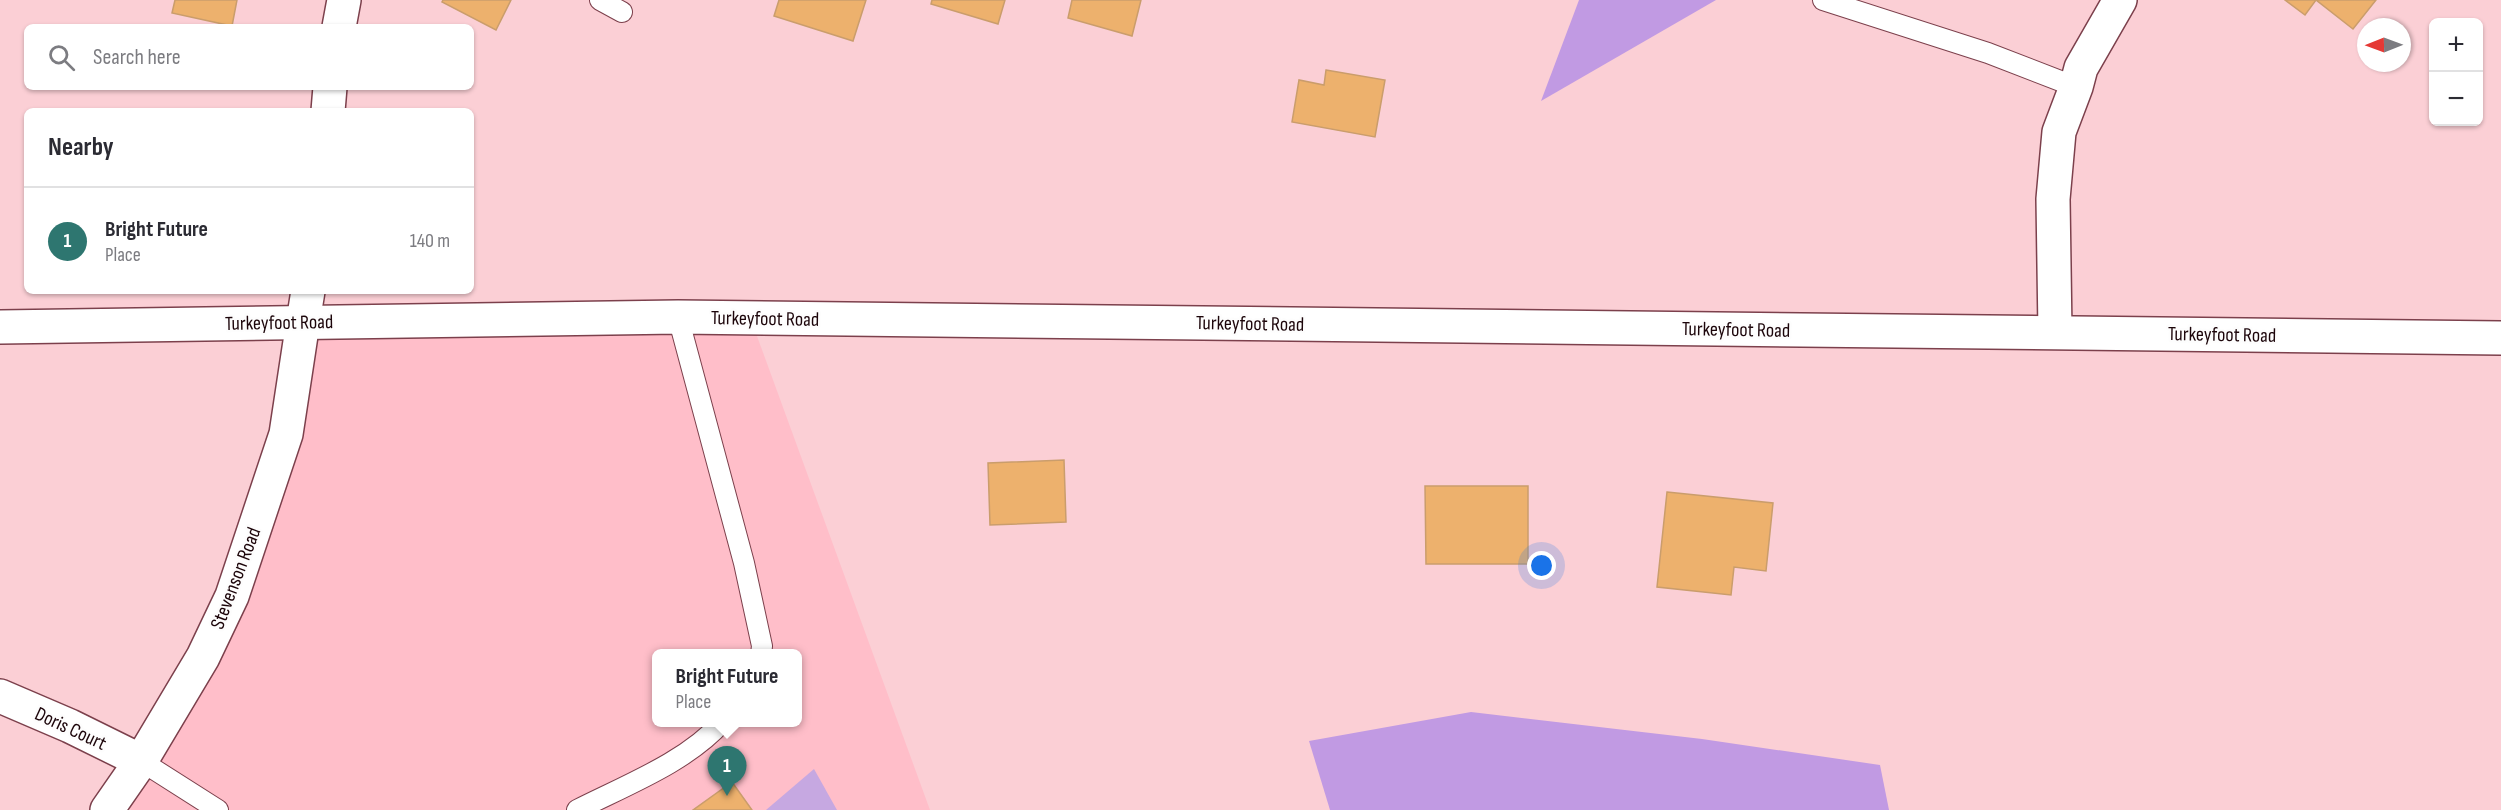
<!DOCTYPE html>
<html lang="en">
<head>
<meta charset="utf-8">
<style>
	:root { --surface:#fff; --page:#f2f2f3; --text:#2b2b33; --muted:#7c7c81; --line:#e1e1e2; --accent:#2e7670 }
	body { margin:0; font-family:"Sofia Sans Condensed",sans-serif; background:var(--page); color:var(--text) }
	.controls { position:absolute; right:18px; top:18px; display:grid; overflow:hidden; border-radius:9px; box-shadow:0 2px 4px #0004 }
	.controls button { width:54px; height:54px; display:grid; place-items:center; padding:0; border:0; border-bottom:2px solid var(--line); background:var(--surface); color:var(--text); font:30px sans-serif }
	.compass { position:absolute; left:2357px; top:18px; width:54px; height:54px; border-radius:50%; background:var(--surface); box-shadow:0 2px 4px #0004; rotate:269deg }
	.you { position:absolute; left:1542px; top:566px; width:21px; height:21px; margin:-15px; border:4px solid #fff; border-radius:50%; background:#1a73e8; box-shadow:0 0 0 9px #1a73e833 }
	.badge { display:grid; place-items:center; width:39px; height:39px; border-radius:50%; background:var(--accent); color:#fff; font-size:20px; font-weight:700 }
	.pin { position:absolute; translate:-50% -50px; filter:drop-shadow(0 2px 3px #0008) }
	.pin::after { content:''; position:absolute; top:32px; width:21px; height:18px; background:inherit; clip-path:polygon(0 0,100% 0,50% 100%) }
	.popup { position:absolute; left:652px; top:649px; width:150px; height:78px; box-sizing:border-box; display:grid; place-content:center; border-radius:9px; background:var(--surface); filter:drop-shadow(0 2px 4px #0005); font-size:20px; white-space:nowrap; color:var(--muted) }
	.popup b { font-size:22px; color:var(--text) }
	.popup::after { content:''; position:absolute; left:50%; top:100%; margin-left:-12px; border:12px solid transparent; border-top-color:var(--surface) }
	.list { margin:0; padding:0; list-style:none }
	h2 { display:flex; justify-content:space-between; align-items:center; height:78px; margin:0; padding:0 24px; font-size:26px }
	h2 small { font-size:20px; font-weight:400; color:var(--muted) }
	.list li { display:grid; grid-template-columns:39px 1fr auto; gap:18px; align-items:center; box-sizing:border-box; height:108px; padding:0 24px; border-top:2px solid var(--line) }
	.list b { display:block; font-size:22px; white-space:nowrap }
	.list p { margin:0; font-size:20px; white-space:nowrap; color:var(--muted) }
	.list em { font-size:20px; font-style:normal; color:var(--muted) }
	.icon { flex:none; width:33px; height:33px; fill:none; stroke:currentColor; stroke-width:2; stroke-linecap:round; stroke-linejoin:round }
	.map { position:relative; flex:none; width:2501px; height:810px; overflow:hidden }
	.search { position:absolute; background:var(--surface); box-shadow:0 2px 4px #0004; left:24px; top:24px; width:450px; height:66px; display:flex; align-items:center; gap:15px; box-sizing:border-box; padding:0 21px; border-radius:9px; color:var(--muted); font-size:22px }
	.panel { position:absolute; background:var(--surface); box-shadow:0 2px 4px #0004; left:24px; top:108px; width:450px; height:186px; border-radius:9px }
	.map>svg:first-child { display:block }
	.built { fill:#ffbec9; fill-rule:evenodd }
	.green { fill:#c6a8e1 }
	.forest { fill:#c19ae3 }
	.building { fill:#edb16d; stroke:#ca9d6c; stroke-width:1.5 }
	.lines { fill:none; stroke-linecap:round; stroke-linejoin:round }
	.lane-casing { stroke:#7c404c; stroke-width:22 }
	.street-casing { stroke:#7c404c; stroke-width:36 }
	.secondary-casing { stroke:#7c404c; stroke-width:36 }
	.lane { stroke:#fff; stroke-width:20 }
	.street { stroke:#fff; stroke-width:33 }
	.secondary { stroke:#fff; stroke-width:33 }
	.labels { text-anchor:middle; stroke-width:5; stroke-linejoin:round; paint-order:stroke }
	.street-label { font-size:20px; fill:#1c050a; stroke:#fdfdfd }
</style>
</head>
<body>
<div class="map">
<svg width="2501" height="810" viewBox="0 0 2501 810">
	<rect width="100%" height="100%" fill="#fbcfd5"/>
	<path class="built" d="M 750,317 L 930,810 L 131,810 L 118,795 L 203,657 L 303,322 ZM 656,654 L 798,654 L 798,722 L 656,722 Z"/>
	<path class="green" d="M 814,769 L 837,810 L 766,810 Z"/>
	<g class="forest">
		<path d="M 1579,0 L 1716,0 L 1541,101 Z"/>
		<path d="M 1471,712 L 1702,739 L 1880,765 L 1889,810 L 1330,810 L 1309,741 Z"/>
	</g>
	<g class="building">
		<path d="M 175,0 L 237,0 L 232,26 L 172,13 Z"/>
		<path d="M 443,0 L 511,0 L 496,30 L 442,2 Z"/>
		<path d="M 779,0 L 866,0 L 853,41 L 774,16 Z"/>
		<path d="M 932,0 L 1005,0 L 998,24 L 931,4 Z"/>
		<path d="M 1072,0 L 1141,0 L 1132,36 L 1068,18 Z"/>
		<path d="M 2285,0 L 2316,0 L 2305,15 Z"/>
		<path d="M 2316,0 L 2376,0 L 2353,29 Z"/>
		<path d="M 1326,70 L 1385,80 L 1375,137 L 1292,122 L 1299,80 L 1324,85 Z"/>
		<path d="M 1064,460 L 1066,522 L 990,525 L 988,463 Z"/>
		<path d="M 1425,486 L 1528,486 L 1528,564 L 1426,564 Z"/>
		<path d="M 1667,492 L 1773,503 L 1766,571 L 1734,567 L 1731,595 L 1657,587 Z"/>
		<path d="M 732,782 L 752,810 L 693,810 Z"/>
	</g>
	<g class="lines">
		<g class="lane-casing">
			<g id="lane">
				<path d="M 600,0 L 622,12"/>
				<path d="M 1823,0 L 1988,53 L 2076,87"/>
				<path d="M 678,317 L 744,563 L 762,646 L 761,654"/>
				<path d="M 141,761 L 218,810"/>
				<path d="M 577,810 C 624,786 687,762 722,722"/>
			</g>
		</g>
		<g class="street-casing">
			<g id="street">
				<path d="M 339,27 L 344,0"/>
				<path d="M 328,111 L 330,87"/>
				<path d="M 303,322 L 308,291"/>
				<path d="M 2055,332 L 2053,199 L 2059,132 L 2076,87 L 2081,68 L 2120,0"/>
				<path d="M 0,696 L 70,726 L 141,761"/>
			</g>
		</g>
		<g class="secondary-casing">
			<g id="secondary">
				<path d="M 0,327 L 678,317 L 2501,338"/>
				<path d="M 107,810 L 141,761 L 203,657 L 232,596 L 286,434 L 303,322"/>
			</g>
		</g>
		<use href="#lane" class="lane"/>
		<use href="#street" class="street"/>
		<use href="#secondary" class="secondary"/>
	</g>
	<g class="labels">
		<g class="street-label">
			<text transform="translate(765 318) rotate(1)" y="7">Turkeyfoot Road</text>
			<text transform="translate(279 322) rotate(-1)" y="7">Turkeyfoot Road</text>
			<text transform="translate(1250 323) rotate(1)" y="7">Turkeyfoot Road</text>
			<text transform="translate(1736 329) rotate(1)" y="7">Turkeyfoot Road</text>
			<text transform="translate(2222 334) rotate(1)" y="7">Turkeyfoot Road</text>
			<text transform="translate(235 578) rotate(-69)" y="7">Stevenson Road</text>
			<text transform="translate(71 728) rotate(25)" y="7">Doris Court</text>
		</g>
	</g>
</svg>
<div class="controls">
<button>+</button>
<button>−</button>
</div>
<svg class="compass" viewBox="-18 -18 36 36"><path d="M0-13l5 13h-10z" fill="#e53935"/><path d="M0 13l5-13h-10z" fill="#7c7c81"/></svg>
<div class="you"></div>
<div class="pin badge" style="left:727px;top:796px">1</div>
<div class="popup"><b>Bright Future</b>Place</div>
<div class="search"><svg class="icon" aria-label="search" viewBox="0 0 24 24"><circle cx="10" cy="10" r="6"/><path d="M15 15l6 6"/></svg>Search here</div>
<section class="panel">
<h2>Nearby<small></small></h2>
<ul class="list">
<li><span class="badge">1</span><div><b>Bright Future</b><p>Place</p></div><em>140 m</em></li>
</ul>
</section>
</div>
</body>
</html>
